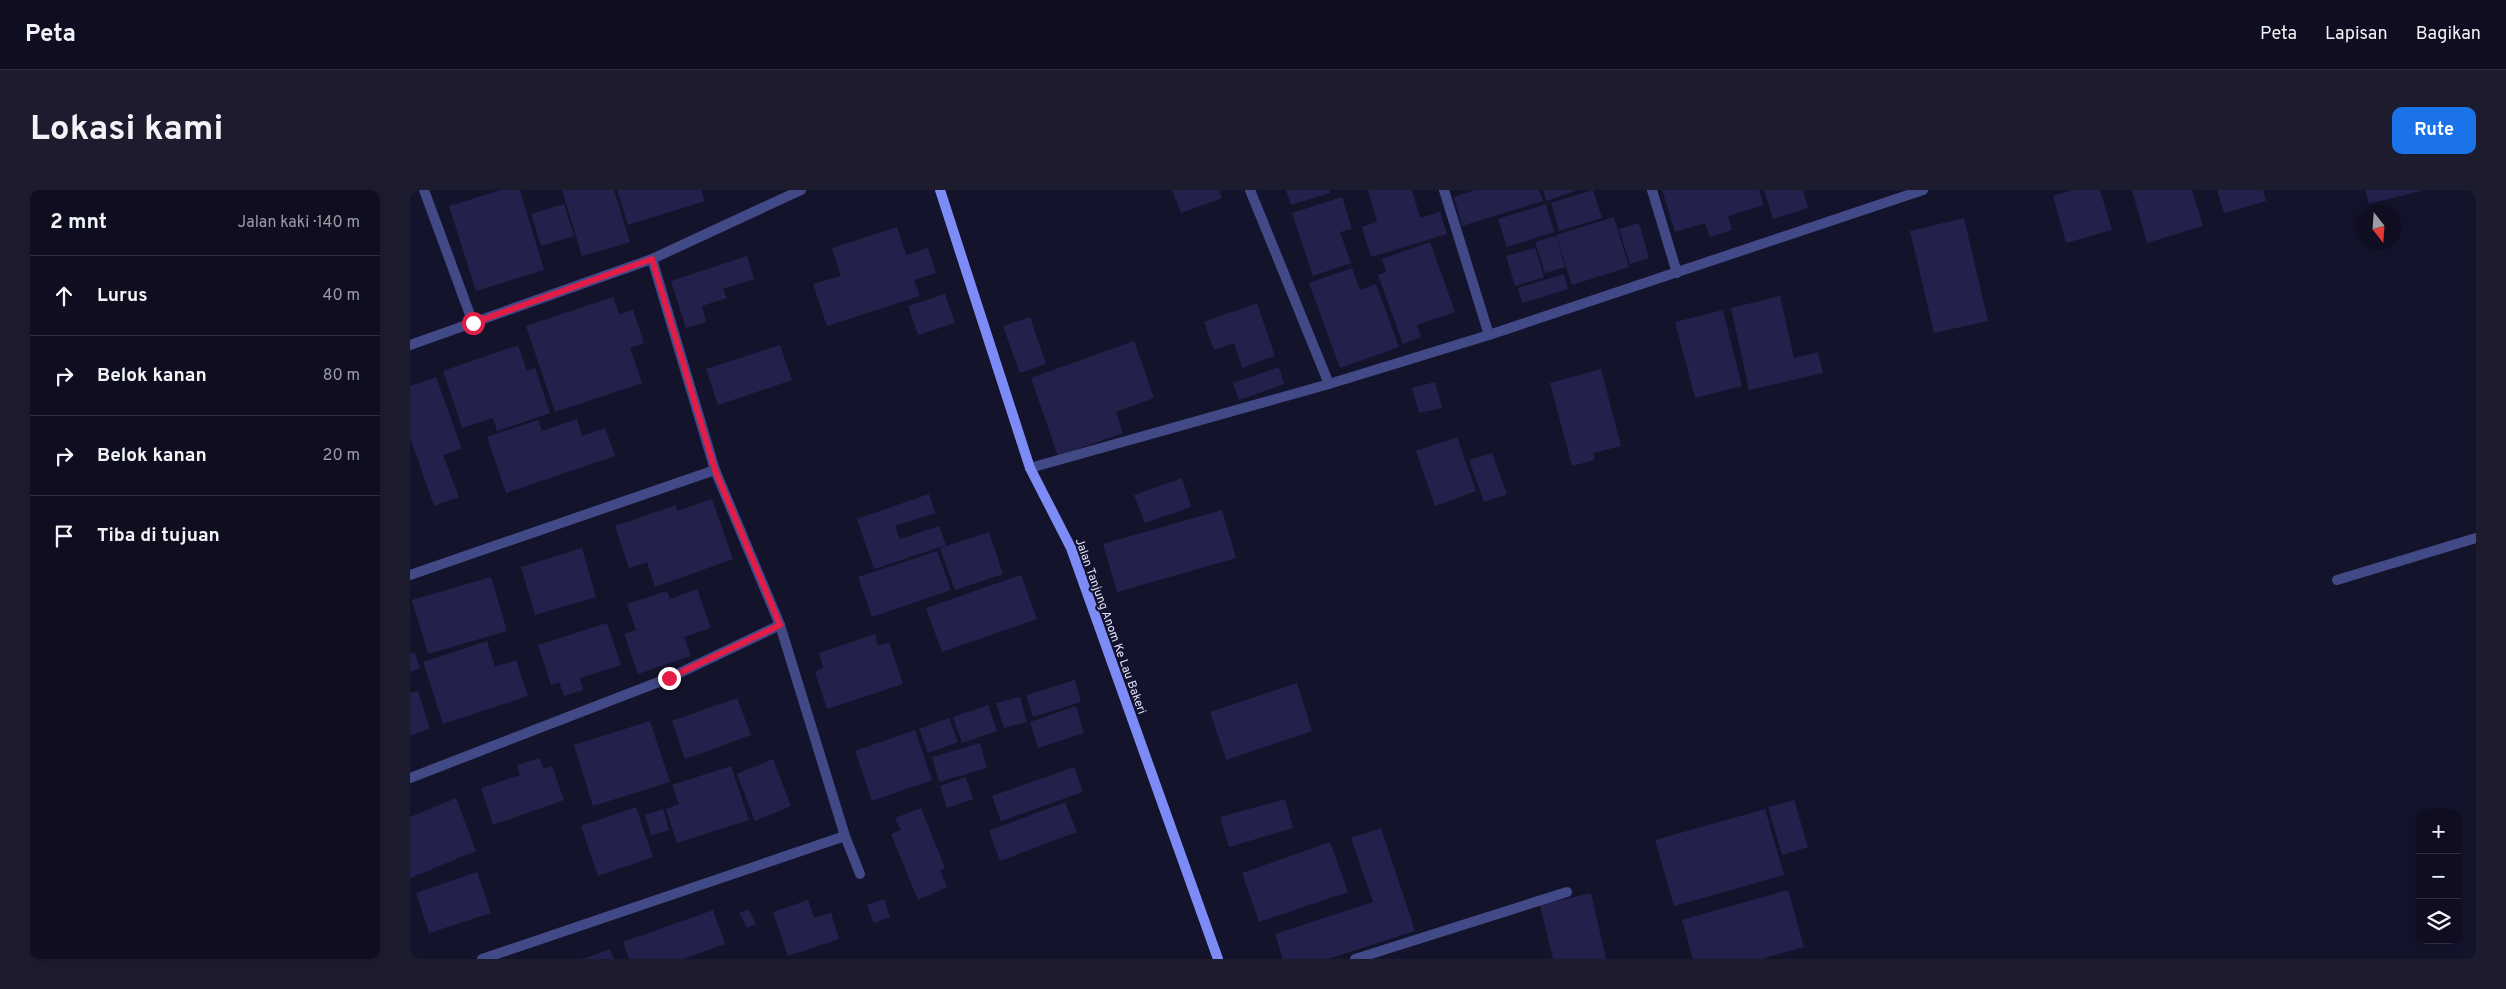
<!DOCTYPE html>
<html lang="id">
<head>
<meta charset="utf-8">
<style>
	:root { --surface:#0f0e21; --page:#1d1c2e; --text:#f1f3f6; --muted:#9b9ca5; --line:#2f2e3f; --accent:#1a73e8 }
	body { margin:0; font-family:Overpass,sans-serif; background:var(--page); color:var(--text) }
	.controls { position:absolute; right:15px; bottom:15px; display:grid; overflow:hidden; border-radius:10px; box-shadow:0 2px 8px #0003 }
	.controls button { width:45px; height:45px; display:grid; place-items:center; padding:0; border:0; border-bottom:1px solid var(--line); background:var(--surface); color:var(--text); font:25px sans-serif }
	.compass { position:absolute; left:1946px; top:15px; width:45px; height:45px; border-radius:50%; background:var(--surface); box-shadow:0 2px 8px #0003; rotate:163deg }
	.stop { position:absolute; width:15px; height:15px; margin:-11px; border:4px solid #e11d48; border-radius:50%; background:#fff }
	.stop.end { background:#e11d48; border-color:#fff; box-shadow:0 1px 5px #0008 }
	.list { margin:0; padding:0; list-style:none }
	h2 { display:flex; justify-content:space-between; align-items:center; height:65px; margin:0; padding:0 20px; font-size:21px }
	h2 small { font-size:16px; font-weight:400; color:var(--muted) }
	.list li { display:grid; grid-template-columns:32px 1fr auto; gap:15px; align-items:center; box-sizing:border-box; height:80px; padding:0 20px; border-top:1px solid var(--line) }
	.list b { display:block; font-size:19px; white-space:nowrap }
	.list em { font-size:16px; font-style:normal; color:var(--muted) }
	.icon { flex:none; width:28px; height:28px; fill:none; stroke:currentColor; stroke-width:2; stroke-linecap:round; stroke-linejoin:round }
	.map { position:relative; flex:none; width:2066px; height:769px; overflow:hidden; border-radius:10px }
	header { display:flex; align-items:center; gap:30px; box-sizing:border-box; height:70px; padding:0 25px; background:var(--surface); border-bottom:1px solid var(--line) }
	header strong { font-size:24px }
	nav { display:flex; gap:28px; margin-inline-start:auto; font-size:18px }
	.intro { display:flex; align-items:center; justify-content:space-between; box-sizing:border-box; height:120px; padding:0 30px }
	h1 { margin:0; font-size:35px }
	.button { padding:12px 22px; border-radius:10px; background:var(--accent); color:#fff; font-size:18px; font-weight:700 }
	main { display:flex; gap:30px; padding:0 30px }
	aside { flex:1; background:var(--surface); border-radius:10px; box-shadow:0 2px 8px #0003 }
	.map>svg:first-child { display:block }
	.building { fill:#23214c }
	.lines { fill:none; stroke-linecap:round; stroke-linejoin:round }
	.street { stroke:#424987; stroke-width:10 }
	.secondary { stroke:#7d8bf7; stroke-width:10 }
	.route { stroke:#e11d48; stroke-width:6 }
	.labels { text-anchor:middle; stroke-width:4.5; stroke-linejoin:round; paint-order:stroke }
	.street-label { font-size:12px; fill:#e0e1fd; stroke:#14132c }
</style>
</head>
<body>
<header>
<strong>Peta</strong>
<nav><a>Peta</a><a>Lapisan</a><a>Bagikan</a></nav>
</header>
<div class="intro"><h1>Lokasi kami</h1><a class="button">Rute</a></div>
<main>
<aside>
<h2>2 mnt<small>Jalan kaki · 140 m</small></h2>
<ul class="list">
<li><svg class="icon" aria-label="ahead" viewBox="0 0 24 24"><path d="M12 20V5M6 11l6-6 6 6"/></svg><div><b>Lurus</b></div><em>40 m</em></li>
<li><svg class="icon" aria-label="right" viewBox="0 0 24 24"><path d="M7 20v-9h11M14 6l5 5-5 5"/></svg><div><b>Belok kanan</b></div><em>80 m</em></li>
<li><svg class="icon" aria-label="right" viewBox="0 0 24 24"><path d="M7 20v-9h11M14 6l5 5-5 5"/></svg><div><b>Belok kanan</b></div><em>20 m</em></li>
<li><svg class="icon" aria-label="arrive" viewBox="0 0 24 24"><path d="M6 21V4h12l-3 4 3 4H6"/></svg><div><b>Tiba di tujuan</b></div></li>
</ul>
</aside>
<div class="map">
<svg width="2066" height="769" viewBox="0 0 2066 769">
	<rect width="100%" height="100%" fill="#14132c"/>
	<g class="building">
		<path d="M 91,0 L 110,0 L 134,80 L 66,101 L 39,16 Z"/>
		<path d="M 152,0 L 204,0 L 220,52 L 172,66 Z"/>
		<path d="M 207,0 L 291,0 L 295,11 L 218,35 Z"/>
		<path d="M 762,0 L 809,0 L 812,8 L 771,23 Z"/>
		<path d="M 876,0 L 919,0 L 920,3 L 881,15 Z"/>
		<path d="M 958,0 L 1002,0 L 1010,28 L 1030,22 L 1037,44 L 961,67 L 952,37 L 967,32 Z"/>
		<path d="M 1065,0 L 1129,0 L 1133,11 L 1052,36 L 1044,7 Z"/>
		<path d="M 1133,0 L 1168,0 L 1136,11 Z"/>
		<path d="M 1183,0 L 1192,28 L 1149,41 L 1141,13 Z"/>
		<path d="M 1252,0 L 1349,0 L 1354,15 L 1318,26 L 1322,40 L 1300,47 L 1295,33 L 1265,42 Z"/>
		<path d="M 1354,0 L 1393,0 L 1398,18 L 1363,29 Z"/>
		<path d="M 1663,0 L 1690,0 L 1702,40 L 1656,53 L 1643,6 Z"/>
		<path d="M 1722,0 L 1782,0 L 1793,36 L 1737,53 Z"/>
		<path d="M 1807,0 L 1853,0 L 1856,11 L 1814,23 Z"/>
		<path d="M 1955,0 L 2011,0 L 2011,1 L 1959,14 Z"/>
		<path d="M 932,7 L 942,39 L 930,42 L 941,73 L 903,86 L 882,23 Z"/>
		<path d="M 154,14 L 164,46 L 131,56 L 121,24 Z"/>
		<path d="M 1136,14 L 1144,42 L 1097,57 L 1088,29 Z"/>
		<path d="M 1204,27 L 1219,77 L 1162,95 L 1146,45 Z"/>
		<path d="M 1554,28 L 1578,131 L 1524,143 L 1500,41 Z"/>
		<path d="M 1229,33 L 1239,68 L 1220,74 L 1209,39 Z"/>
		<path d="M 487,37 L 496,65 L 518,58 L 526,83 L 504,90 L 510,106 L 417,136 L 403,94 L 431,86 L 422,58 Z"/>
		<path d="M 1146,46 L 1155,77 L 1135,83 L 1125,52 Z"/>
		<path d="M 1020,52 L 1045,122 L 1007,135 L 1011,147 L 993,154 L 968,85 L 976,82 L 972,69 Z"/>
		<path d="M 1125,58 L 1134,87 L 1105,96 L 1096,66 Z"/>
		<path d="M 337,66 L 344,89 L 313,99 L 317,108 L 292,116 L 296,132 L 276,138 L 261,91 Z"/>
		<path d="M 942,78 L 950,100 L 966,94 L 989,157 L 930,178 L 899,93 Z"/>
		<path d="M 1154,84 L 1158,99 L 1112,113 L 1108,98 Z"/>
		<path d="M 535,104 L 545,133 L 508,145 L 498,116 Z"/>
		<path d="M 1370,106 L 1384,168 L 1408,162 L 1413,183 L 1339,200 L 1321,118 Z"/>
		<path d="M 203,107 L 209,124 L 223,120 L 234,153 L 220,158 L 232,193 L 145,222 L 116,136 Z"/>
		<path d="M 847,113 L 865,166 L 832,178 L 824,153 L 804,160 L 794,132 Z"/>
		<path d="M 1313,120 L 1332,196 L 1285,208 L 1265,132 Z"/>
		<path d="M 620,127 L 636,174 L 610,183 L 593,136 Z"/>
		<path d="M 724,151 L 744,208 L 706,222 L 713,243 L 648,266 L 621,188 Z"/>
		<path d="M 108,155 L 117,181 L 125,178 L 140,223 L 87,241 L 83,228 L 52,238 L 33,181 Z"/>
		<path d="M 370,155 L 382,190 L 308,215 L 296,179 Z"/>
		<path d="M 869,177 L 874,194 L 829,210 L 823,193 Z"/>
		<path d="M 1191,179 L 1211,256 L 1183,263 L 1185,270 L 1162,276 L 1140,193 Z"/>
		<path d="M 26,187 L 52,259 L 33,265 L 49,307 L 24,316 L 0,247 L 0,196 Z"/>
		<path d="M 1025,192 L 1032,218 L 1009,223 L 1002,198 Z"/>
		<path d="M 167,229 L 172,246 L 195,238 L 205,266 L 96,303 L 77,247 L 128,230 L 132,241 Z"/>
		<path d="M 1047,247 L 1066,301 L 1025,316 L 1006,261 Z"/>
		<path d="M 1082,263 L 1097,304 L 1074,312 L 1059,270 Z"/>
		<path d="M 772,288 L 781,317 L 735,333 L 724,305 Z"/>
		<path d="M 519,304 L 525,323 L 485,336 L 490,349 L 529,336 L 536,355 L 464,379 L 447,329 Z"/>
		<path d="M 302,309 L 323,369 L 245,397 L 237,372 L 219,378 L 205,336 L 266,315 L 267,321 Z"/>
		<path d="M 812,320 L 826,368 L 707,402 L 693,354 Z"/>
		<path d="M 579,342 L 593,384 L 545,400 L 530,358 Z"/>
		<path d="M 172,358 L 186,407 L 125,425 L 111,377 Z"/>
		<path d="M 527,361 L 541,400 L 462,427 L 448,387 Z"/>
		<path d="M 611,385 L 627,429 L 532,462 L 516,418 Z"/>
		<path d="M 81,387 L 97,441 L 18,464 L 2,410 Z"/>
		<path d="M 287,399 L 301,438 L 274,447 L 281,466 L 228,484 L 214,444 L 226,440 L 217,414 L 257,401 L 260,409 Z"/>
		<path d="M 197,433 L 211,475 L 170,488 L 173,500 L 154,506 L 149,492 L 141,495 L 128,455 Z"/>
		<path d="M 465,444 L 468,456 L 479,452 L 493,494 L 417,519 L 405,482 L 413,478 L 409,463 Z"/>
		<path d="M 77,451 L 85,477 L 106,470 L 118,506 L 33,534 L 13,472 Z"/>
		<path d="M 5,463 L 10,478 L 0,482 L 0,464 Z"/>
		<path d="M 665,490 L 671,512 L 623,527 L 616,505 Z"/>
		<path d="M 887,493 L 902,541 L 816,570 L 800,522 Z"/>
		<path d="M 8,501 L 20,539 L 0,545 L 0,503 Z"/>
		<path d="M 610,507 L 617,532 L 594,538 L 586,513 Z"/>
		<path d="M 327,508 L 341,545 L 275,569 L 262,531 Z"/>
		<path d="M 578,515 L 587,541 L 552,553 L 543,527 Z"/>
		<path d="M 666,516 L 674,543 L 628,558 L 620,532 Z"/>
		<path d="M 539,528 L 548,552 L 518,563 L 509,539 Z"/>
		<path d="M 240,531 L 260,592 L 183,616 L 164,555 Z"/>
		<path d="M 505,540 L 522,590 L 462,611 L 445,561 Z"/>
		<path d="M 570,553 L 577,578 L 529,592 L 522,567 Z"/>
		<path d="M 129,568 L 134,579 L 142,576 L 154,610 L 83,635 L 71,598 L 110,585 L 107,575 Z"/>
		<path d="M 363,569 L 381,616 L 345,631 L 327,584 Z"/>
		<path d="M 321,576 L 339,630 L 267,653 L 256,619 L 269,614 L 262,595 Z"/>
		<path d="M 664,577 L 673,602 L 591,631 L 582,606 Z"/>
		<path d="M 556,587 L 563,609 L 537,618 L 530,596 Z"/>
		<path d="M 46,608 L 66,661 L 0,688 L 0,627 Z"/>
		<path d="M 875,609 L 883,638 L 819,657 L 810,627 Z"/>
		<path d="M 1384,610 L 1398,657 L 1372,665 L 1358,617 Z"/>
		<path d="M 655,612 L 667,642 L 590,671 L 579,641 Z"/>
		<path d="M 226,617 L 243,667 L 188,686 L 171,636 Z"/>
		<path d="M 511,618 L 535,678 L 530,680 L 537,697 L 508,710 L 481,644 L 491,640 L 485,628 Z"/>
		<path d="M 253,619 L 259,640 L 241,645 L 235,625 Z"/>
		<path d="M 1355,619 L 1374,685 L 1264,716 L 1245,650 Z"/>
		<path d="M 971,638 L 1005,741 L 918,769 L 873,769 L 865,744 L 963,712 L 941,648 Z"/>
		<path d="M 920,652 L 938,702 L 849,732 L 832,683 Z"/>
		<path d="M 67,682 L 81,723 L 19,743 L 6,703 Z"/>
		<path d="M 1378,700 L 1394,757 L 1351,769 L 1283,769 L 1272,730 Z"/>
		<path d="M 1181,703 L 1196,769 L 1143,769 L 1130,715 Z"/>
		<path d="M 474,709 L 480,727 L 464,733 L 457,715 Z"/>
		<path d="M 398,710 L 404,728 L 421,723 L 429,749 L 378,766 L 363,722 Z"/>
		<path d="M 339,719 L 346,734 L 337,738 L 329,723 Z"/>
		<path d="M 303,720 L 315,754 L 273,769 L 219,769 L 213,752 Z"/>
		<path d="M 200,759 L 204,769 L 173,769 Z"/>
	</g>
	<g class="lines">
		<g class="street">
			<path d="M 14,0 L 63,133"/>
			<path d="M 840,0 L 919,194"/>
			<path d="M 1034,0 L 1079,145"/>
			<path d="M 1242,0 L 1267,83"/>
			<path d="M 242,69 L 305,280 L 370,435 L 435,646 L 450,684"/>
			<path d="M 0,155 L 242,69 L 391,0"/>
			<path d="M 620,278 L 919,194 L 1079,145 L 1513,0"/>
			<path d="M 0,385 L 305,280"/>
			<path d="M 1927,390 L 2066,348"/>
			<path d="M 0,588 L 259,488 L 370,435"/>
			<path d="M 72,769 L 435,646"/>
			<path d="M 945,769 L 1157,702"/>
		</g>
		<path class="secondary" d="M 530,0 L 620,278 L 661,358 L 808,769"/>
	</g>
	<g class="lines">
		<path class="route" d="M 63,133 L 242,69 L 305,280 L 370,435 L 259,488"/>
	</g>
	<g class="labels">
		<g class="street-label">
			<text transform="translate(701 436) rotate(70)" y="4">Jalan Tanjung Anom Ke Lau Bakeri</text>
		</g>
	</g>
</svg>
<div class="controls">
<button>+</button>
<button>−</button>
<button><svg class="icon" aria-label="layers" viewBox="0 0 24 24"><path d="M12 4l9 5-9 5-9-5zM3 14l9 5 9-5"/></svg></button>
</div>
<svg class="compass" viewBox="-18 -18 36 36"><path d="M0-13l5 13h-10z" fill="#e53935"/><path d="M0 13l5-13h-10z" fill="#9b9ca5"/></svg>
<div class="stop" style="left:63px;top:133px"></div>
<div class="stop end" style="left:259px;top:488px"></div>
</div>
</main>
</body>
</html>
